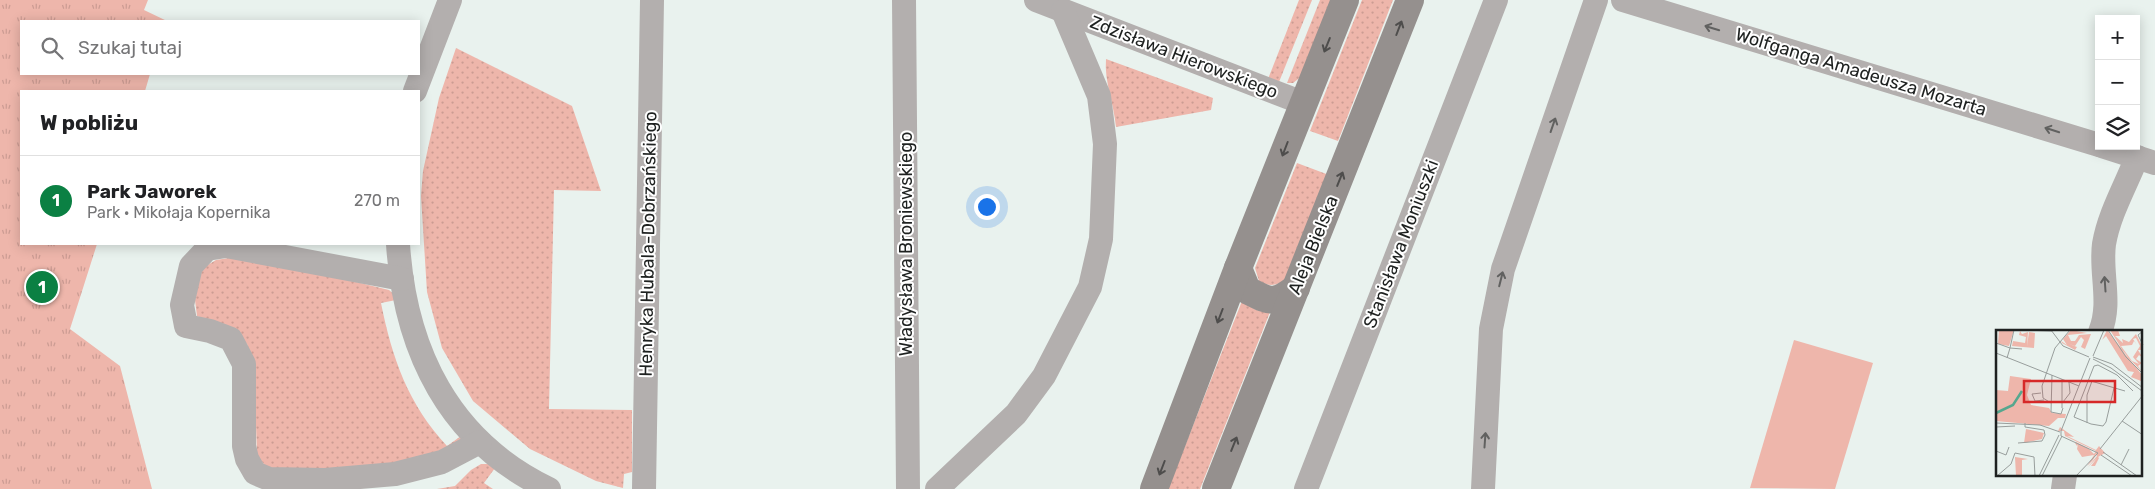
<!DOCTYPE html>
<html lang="pl">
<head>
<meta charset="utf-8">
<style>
	:root { --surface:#fff; --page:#f2f2f2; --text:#202124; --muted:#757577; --line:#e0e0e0; --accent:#0b8043 }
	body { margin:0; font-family:Rubik,sans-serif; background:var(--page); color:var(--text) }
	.controls { position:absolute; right:15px; top:15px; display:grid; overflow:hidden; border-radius:0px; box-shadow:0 2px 12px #0003 }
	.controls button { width:45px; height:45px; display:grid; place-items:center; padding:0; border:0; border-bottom:1px solid var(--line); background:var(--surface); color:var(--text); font:25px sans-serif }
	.you { position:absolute; left:986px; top:206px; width:18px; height:18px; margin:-12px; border:4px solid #fff; border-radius:50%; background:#1a73e8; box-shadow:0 0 0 8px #1a73e833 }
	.badge { display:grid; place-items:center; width:32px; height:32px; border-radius:50%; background:var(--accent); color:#fff; font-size:16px; font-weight:700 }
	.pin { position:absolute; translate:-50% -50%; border:2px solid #fff; box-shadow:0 1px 5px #0006 }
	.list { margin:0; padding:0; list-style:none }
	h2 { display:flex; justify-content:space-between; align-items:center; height:65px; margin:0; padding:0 20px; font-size:21px }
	h2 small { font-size:16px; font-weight:400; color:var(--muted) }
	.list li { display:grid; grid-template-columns:32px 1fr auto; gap:15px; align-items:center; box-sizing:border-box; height:90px; padding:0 20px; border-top:1px solid var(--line) }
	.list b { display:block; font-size:19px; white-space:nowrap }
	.list p { margin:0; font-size:16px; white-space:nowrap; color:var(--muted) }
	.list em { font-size:16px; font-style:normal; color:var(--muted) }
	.icon { flex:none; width:28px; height:28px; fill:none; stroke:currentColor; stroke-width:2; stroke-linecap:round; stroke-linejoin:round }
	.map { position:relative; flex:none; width:2155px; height:489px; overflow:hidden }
	.search { position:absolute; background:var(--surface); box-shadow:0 2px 12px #0003; left:20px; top:20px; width:400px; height:55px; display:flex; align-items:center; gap:12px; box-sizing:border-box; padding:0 18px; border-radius:0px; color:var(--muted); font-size:19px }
	.panel { position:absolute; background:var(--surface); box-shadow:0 2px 12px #0003; left:20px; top:90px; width:400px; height:155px; border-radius:0px }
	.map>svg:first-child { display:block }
	.grass { fill:url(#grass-dots) }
	.park { fill:url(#park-tufts) }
	.pitch { fill:#eeb6ab }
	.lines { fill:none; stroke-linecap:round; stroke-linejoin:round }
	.minor { stroke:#b3afae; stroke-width:24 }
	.secondary { stroke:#95908e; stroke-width:28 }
	.oneway { stroke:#4e4d4c }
	.oneway2 { stroke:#616160 }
	.labels { text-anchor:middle; stroke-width:4; stroke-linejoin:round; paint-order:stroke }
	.street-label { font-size:18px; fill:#1e2120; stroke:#fff }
	.inset-river { fill:none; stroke:#55a78e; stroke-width:2.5 }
	.inset-road { fill:none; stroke:#989e9c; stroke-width:1 }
	.view { fill:#d62828; fill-opacity:0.15; stroke:#d62828; stroke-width:2.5 }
	.inset-edge { fill:none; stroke:#1e2120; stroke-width:2.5 }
</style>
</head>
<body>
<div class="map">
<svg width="2155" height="489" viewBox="0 0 2155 489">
	<defs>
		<pattern id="grass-dots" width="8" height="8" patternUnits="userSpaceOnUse" patternTransform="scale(1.25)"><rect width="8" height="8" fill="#eeb6ab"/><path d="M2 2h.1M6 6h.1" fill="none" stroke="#cc9c93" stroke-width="1.8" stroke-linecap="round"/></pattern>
		<pattern id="park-tufts" width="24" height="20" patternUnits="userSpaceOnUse" patternTransform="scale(1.25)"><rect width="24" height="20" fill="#eeb6ab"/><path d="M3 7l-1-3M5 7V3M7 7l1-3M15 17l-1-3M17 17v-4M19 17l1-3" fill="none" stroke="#cc9c93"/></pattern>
	</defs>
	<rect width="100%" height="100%" fill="#e9f2ee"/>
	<g class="grass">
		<path d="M 1299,0 L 1312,0 L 1279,82 L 1268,79 Z"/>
		<path d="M 1320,0 L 1334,0 L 1302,76 L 1293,83 L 1287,83 Z"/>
		<path d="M 1362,0 L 1393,0 L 1338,141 L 1310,131 Z"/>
		<path d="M 456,48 L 572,106 L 601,191 L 554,190 L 549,409 L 632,410 L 632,472 L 624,474 L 623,488 L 596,481 L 530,449 L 473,401 L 442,348 L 427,292 L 421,196 L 423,171 L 439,98 Z"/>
		<path d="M 1106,59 L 1213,98 L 1211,110 L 1116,127 C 1114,104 1104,81 1106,59 Z"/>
		<path d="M 1297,163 L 1329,175 L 1287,279 C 1275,286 1271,287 1259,281 L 1255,268 Z"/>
		<path d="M 235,257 L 344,279 L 389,290 L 396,296 L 396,300 L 381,303 C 392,358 408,404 447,446 L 461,436 L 467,444 L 438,459 L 273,475 L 257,456 L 254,364 L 247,344 L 232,329 L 197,316 L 195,300 L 201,269 L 216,260 Z"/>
		<path d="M 1242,301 L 1256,310 L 1270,312 L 1200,489 L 1168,489 Z"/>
		<path d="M 481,464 L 489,464 L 495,468 L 484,483 L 493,489 L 437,489 L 455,486 L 471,470 Z"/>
	</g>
	<path class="park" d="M 0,0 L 148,0 L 144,10 L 167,21 L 21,21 L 21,74 L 150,74 L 145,91 L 21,91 L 21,244 L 97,244 L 70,329 L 120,366 L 152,489 L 0,489 Z"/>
	<path class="pitch" d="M 1794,340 L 1873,363 L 1835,489 L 1750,488 Z"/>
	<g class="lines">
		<g class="minor">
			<path d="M 904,0 L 908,489"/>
			<path d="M 1036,0 L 1303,103"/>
			<path d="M 1623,0 L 2099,145"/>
			<path d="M 415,91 L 450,0"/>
			<path d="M 2102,146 L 2155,163"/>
			<path d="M 398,244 C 405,351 449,441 549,489"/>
			<path d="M 402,279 L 226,246 L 207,249 L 191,266 L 182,305 L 186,326 L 210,331 L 231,339 L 244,364 L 244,446 L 247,459 L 255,473 L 269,479 L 325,480 L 395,474 L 442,462 L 480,442"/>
			<path d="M 2100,332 C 2112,303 2100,273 2104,244 C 2109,214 2126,185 2137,157"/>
			<path d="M 644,489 L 652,0"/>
			<path d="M 937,489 L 1016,414 L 1044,376 L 1090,287 L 1101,239 L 1105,144 L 1099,96 L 1063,11"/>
			<path d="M 1306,489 L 1496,0"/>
			<path d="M 1483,489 L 1491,329 L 1503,269 L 1596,0"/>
			<path d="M 2063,489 L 2065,475"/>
		</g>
		<g class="secondary">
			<path d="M 1238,268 L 1247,290 C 1271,302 1273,305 1296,288"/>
			<path d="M 1154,489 L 1238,268 L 1345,0"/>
			<path d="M 1216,489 L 1410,0"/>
		</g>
	</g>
	<defs><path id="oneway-shaft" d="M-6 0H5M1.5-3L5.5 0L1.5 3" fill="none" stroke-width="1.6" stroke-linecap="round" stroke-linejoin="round" transform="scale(1.25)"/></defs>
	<g class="oneway">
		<use href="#oneway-shaft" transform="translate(1399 28) rotate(-69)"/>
		<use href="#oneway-shaft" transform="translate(1327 45) rotate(112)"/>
		<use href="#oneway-shaft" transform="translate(1285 149) rotate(111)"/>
		<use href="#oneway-shaft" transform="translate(1340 179) rotate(-68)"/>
		<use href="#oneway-shaft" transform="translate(1220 316) rotate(111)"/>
		<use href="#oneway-shaft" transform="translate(1234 444) rotate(-68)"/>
		<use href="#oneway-shaft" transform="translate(1162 468) rotate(111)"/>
	</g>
	<g class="oneway2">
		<use href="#oneway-shaft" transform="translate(1712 28) rotate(-163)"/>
		<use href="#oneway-shaft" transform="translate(1553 125) rotate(-71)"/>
		<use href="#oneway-shaft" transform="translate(2052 130) rotate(-162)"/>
		<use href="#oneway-shaft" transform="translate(1501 279) rotate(-76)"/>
		<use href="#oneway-shaft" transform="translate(2105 284) rotate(-94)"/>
		<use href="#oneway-shaft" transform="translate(1485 440) rotate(-86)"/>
	</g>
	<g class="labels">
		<g class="street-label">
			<text transform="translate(1184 57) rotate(21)" y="6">Zdzisława Hierowskiego</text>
			<text transform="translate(1861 72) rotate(17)" y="6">Wolfganga Amadeusza Mozarta</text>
			<text transform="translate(648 244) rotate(-89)" y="6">Henryka Hubala-Dobrzańskiego</text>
			<text transform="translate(906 244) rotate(-90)" y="6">Władysława Broniewskiego</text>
			<text transform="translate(1401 244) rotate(-69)" y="6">Stanisława Moniuszki</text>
			<text transform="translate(1313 245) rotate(-68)" y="6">Aleja Bielska</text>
		</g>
	</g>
	<g transform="translate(1996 330)">
		<rect width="146" height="146" fill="#e9f2ee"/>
		<path d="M 3,0 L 18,0 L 13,16 L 2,14 ZM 75,0 L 91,3 L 72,5 L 75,11 L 79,11 L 83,5 L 95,4 L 89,19 L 85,17 L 88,10 L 85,7 L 79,16 L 73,14 L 81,17 L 79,20 L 66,13 L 65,11 L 71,15 L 67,9 ZM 111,0 L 146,45 L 145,51 L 135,47 L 138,42 L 132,41 L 110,6 L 106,10 ZM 114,0 L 122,0 L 124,6 L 119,6 L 127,13 L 126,9 L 133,12 L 140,4 L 146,16 L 146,20 L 142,20 L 147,28 L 143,25 L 140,29 L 146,33 L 142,36 L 146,42 L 129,24 ZM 140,8 L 144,16 L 137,27 L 143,34 L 136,31 L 125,16 L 136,15 L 138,11 L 141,15 L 137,9 ZM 24,1 L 26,4 L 32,2 L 31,16 L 33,2 L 39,3 L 38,18 L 16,16 L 17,11 L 29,13 L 30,7 L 23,5 ZM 64,97 L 78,107 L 71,106 L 100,120 L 103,116 L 109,123 L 102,127 L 103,128 L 99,136 L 95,136 L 101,128 L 92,137 L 101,126 L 100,124 L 97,130 L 91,136 L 98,125 L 86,127 L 81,119 L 82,114 L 81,116 L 79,113 L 80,112 L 92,118 L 98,124 L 100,121 L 69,106 L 68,101 L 62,101 ZM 30,99 L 48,103 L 46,109 L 28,113 ZM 19,127 L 32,129 L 26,130 L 26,146 L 20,146 Z" fill="#eeb6ab" fill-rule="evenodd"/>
		<path d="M 14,46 L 35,49 L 31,65 L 35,75 L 53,78 L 56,83 L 70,84 L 69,88 L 62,88 L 53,96 L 0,91 L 0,60 L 12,61 Z" fill="#eeb6ab"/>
		<path class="inset-river" d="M 0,83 L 17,75 L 26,61"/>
		<path class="inset-road" d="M 18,0 L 14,18 L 26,19M 25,0 L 56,1M 55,0 L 67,16 L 93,27M 112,0 L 130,27 L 147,44M 147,1 L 142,5 L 147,15M 0,13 L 14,18 L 11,28M 0,23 L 83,56M 97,26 L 108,0M 97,27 L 116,34 L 147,58M 97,29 L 115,38 L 146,61M 56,45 L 55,82 L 65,84 L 67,78M 95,51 L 129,61M 45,63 L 36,64 L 39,71 L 48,70M 67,72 L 74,63 L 73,52M 55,73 L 47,68 L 46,56 L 59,18 L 74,0M 66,78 L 66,49M 126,91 L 147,105M 110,92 L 107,96 L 95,94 L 78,87 L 98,36 L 102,35 L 121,45 L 137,61M 110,92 L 118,58M 0,93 L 44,95 L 64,102M 91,93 L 91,65 L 96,51M 0,97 L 19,96M 65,101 L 94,28M 65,101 L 65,106 L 102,123M 22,113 L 46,111 L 49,105 L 48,100 L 29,97 L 29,93M 104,119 L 147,65M 0,121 L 10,125 L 13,117M 107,122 L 141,146M 105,125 L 136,146M 125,135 L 133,119M 1,146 L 15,134 L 19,123 L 38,127 L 39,146M 43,146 L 63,105M 46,146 L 66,106M 80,146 L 102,123"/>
		<path class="view" d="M 28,51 L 119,51 L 119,72 L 28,72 Z"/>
		<rect width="146" height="146" class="inset-edge"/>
	</g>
</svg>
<div class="controls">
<button>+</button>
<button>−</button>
<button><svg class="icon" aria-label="layers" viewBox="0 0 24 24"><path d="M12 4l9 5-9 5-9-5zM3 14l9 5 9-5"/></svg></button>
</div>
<div class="you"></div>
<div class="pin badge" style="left:42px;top:287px">1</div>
<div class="search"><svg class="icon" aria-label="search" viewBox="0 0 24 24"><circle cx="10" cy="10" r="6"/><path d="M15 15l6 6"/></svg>Szukaj tutaj</div>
<section class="panel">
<h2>W pobliżu<small></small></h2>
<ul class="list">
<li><span class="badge">1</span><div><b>Park Jaworek</b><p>Park · Mikołaja Kopernika</p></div><em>270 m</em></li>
</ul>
</section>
</div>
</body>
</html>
